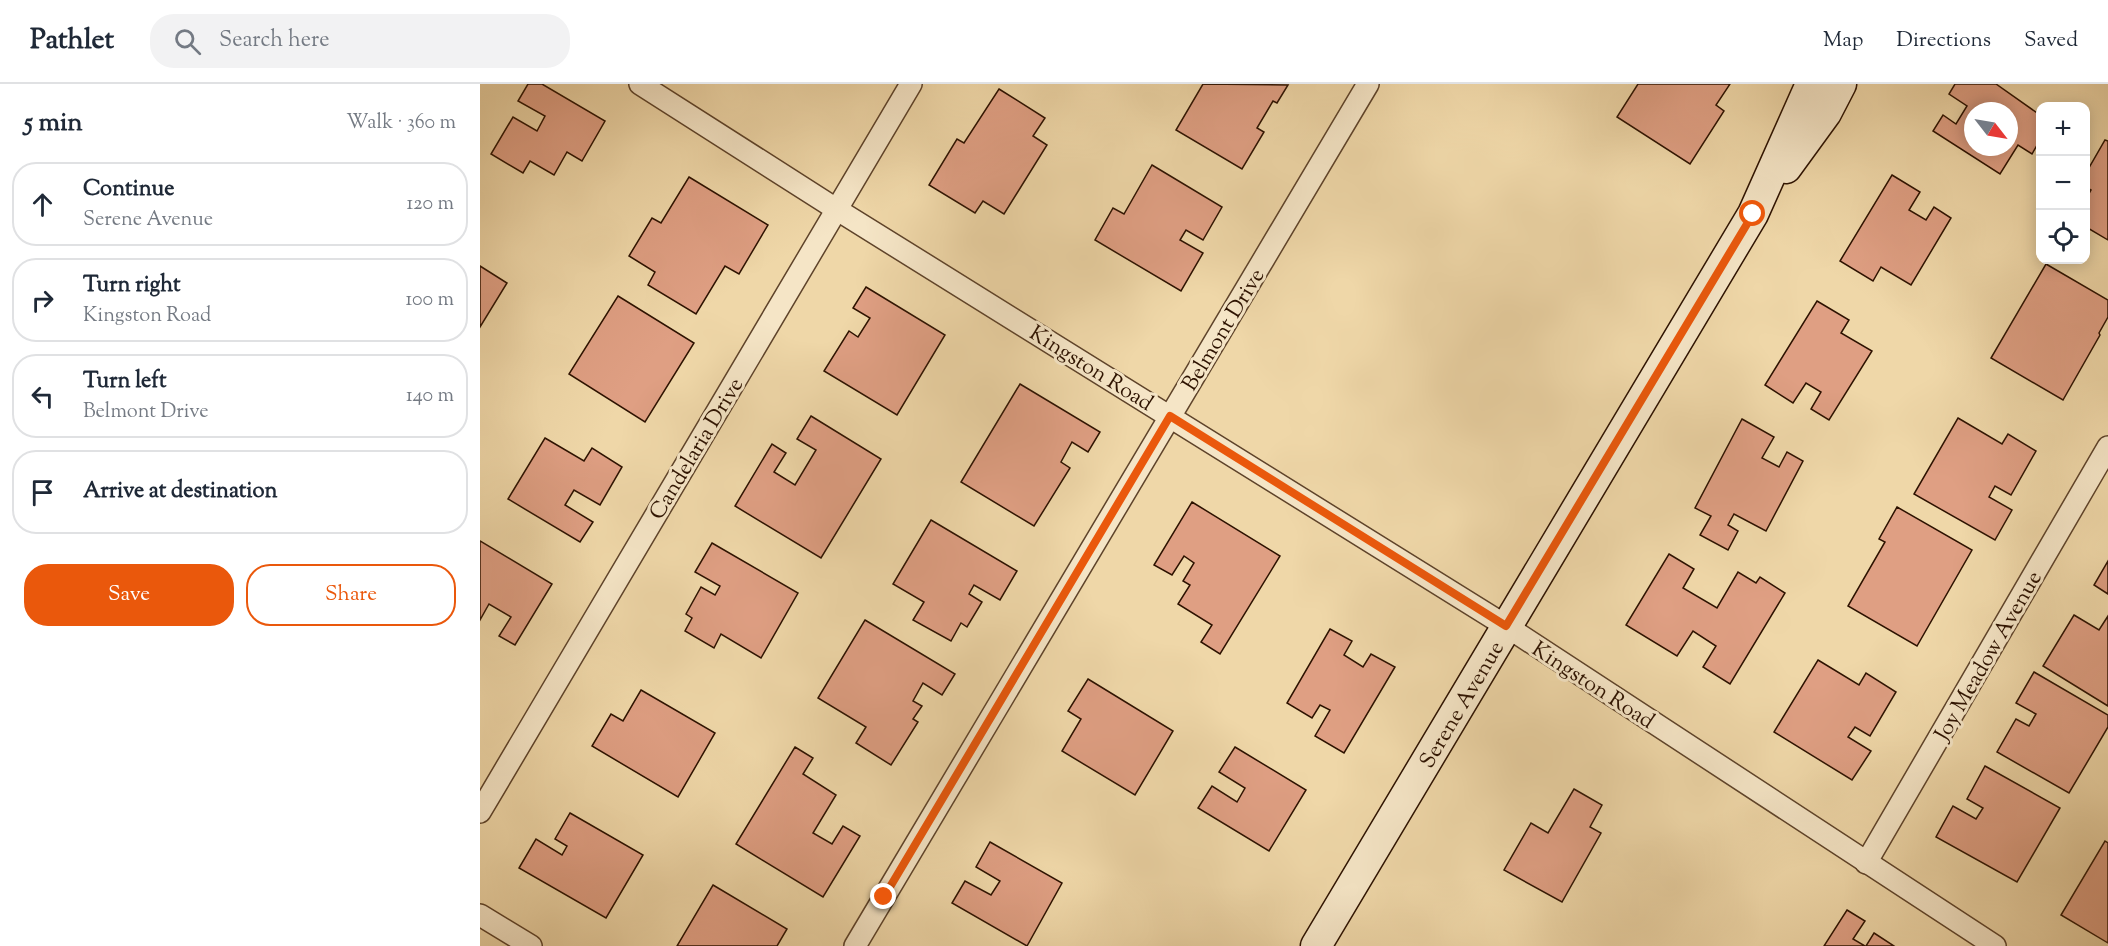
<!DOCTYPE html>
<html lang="en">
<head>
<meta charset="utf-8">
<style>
	:root { --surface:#fff; --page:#f2f2f3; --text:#1f2937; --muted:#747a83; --line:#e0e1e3; --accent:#ea580c }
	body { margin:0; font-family:"Sorts Mill Goudy",serif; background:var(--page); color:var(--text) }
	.controls { position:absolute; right:18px; top:18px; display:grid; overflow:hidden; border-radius:12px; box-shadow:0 3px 15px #0003 }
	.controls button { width:54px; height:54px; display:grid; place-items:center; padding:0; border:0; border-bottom:2px solid var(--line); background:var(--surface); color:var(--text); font:30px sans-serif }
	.compass { position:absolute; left:1484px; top:18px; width:54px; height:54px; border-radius:50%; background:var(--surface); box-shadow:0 3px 15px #0003; rotate:121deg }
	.stop { position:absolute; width:18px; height:18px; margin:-14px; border:4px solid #ea580c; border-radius:50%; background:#fff }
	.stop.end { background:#ea580c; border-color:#fff; box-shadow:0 2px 6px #0008 }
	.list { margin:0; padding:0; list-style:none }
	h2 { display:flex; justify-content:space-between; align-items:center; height:78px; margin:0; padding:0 24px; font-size:26px }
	h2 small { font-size:20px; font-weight:400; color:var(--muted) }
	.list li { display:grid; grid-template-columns:39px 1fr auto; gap:18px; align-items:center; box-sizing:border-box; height:84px; margin:0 12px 12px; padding:0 12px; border:2px solid var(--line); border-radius:24px }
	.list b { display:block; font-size:22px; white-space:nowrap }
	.list p { margin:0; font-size:20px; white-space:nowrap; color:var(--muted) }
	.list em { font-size:20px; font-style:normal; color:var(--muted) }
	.actions { display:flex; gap:12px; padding:18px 24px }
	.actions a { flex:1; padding:14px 0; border:2px solid var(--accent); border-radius:24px; text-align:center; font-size:21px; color:var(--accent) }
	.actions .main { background:var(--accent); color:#fff }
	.icon { flex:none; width:33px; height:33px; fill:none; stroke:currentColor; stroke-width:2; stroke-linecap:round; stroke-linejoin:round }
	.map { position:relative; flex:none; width:1628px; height:862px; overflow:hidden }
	header { display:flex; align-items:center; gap:36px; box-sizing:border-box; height:84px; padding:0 30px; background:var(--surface); border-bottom:2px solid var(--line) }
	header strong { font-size:28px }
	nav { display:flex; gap:33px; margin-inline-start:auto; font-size:21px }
	.search { width:420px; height:54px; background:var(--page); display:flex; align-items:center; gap:15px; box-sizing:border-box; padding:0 21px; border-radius:24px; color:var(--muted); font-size:22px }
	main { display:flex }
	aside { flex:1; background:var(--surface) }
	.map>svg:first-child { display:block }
	.building { fill:#df9f83; stroke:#2d1200; stroke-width:1.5; fill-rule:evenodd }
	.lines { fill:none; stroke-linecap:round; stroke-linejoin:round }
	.street-casing { stroke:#5e432a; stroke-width:24 }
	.secondary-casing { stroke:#2d1200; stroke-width:33 }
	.street { stroke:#f5e5c6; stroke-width:21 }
	.secondary { stroke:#f5e5c6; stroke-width:30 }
	.route { stroke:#ea580c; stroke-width:8 }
	.labels { text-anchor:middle; stroke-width:6; stroke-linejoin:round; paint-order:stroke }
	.street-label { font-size:22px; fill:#2d1200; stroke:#f5e5c6 }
</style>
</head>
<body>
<header>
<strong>Pathlet</strong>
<div class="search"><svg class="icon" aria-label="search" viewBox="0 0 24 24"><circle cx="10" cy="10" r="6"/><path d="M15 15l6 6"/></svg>Search here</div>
<nav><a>Map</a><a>Directions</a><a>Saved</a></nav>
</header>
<main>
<aside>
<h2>5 min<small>Walk · 360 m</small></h2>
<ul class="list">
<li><svg class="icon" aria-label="ahead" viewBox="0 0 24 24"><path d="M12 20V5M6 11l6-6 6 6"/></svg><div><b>Continue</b><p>Serene Avenue</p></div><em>120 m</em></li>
<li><svg class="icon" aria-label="right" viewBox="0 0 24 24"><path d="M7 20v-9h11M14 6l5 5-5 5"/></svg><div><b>Turn right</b><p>Kingston Road</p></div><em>100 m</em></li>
<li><svg class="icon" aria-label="left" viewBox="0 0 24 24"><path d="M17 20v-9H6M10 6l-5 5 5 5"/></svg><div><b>Turn left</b><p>Belmont Drive</p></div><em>140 m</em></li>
<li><svg class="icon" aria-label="arrive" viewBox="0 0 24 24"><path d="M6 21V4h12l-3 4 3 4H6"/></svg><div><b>Arrive at destination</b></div></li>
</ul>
<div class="actions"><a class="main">Save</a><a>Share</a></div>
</aside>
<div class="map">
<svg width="1628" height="862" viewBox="0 0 1628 862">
	<rect width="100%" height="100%" fill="#efd7a8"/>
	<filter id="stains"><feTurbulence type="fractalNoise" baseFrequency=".00333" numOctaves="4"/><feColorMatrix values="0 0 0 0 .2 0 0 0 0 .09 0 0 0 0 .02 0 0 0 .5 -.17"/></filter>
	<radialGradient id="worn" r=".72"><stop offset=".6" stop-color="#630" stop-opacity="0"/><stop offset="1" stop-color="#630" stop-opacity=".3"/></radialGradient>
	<g class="building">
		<path d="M 48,0 L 62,0 L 125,37 L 102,77 L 87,68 L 74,91 L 50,77 L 43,89 L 11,70 L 33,33 L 57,47 L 65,32 L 38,17 Z"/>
		<path d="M 723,0 L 808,1 L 797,19 L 793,17 L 777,44 L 784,48 L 762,85 L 696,46 Z"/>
		<path d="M 1158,0 L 1250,0 L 1236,21 L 1244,27 L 1210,80 L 1137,33 Z"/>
		<path d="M 1475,0 L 1516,0 L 1560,31 L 1560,56 L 1552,70 L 1538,61 L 1520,90 L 1453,47 L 1463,31 L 1476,40 L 1487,22 L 1469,10 ZM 1493,27 L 1529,27 L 1529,63 L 1493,63 Z"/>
		<path d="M 519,5 L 565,34 L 553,52 L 567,61 L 524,130 L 503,117 L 495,129 L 449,101 L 477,55 L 484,59 Z"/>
		<path d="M 1625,56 L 1628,57 L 1628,156 L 1606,143 L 1606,115 L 1611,106 L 1606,103 L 1606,89 Z"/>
		<path d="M 672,81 L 742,123 L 723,156 L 706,146 L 700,156 L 723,169 L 701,207 L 615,156 L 633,124 L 644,130 Z"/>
		<path d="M 1412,91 L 1440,108 L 1429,126 L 1446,136 L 1454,123 L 1471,134 L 1431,201 L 1401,183 L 1393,197 L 1360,177 Z"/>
		<path d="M 209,93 L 288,141 L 259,190 L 245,182 L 216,230 L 168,201 L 175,188 L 149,172 L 172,134 L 181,139 Z"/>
		<path d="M 1566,180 L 1628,216 L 1628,233 L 1619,249 L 1620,251 L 1583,316 L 1511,274 Z"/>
		<path d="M 0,182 L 27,199 L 0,243 Z"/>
		<path d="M 386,203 L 465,251 L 417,331 L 344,287 L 369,247 L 378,253 L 390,234 L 373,224 Z"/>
		<path d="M 138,212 L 214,259 L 165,338 L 89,290 Z"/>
		<path d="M 1337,217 L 1369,236 L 1361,249 L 1392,267 L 1349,336 L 1331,325 L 1341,308 L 1326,299 L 1313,319 L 1285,301 Z"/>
		<path d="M 540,300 L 620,348 L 608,368 L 592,358 L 581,378 L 590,384 L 554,442 L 481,398 Z"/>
		<path d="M 331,332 L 401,375 L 341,474 L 255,422 L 292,360 L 306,369 L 294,388 L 315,401 L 336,366 L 317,355 Z"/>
		<path d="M 1478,334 L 1522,360 L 1528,350 L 1556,367 L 1531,411 L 1515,402 L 1509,413 L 1532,426 L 1515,456 L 1434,410 Z"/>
		<path d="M 1262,335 L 1294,353 L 1282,374 L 1299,383 L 1307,368 L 1323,377 L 1286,447 L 1254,430 L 1248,441 L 1258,447 L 1248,466 L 1220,451 L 1231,432 L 1215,424 Z"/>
		<path d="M 65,354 L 104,377 L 112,364 L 142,383 L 120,421 L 94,406 L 85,421 L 113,438 L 100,458 L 28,415 Z"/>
		<path d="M 712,418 L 800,472 L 740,570 L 721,558 L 732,541 L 698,520 L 710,501 L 703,497 L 714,479 L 704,472 L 692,491 L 674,481 Z"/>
		<path d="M 1417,423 L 1492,466 L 1437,562 L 1368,522 L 1405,458 L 1399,455 Z"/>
		<path d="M 451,436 L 537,487 L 520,516 L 494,501 L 489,510 L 502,518 L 487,543 L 481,539 L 471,557 L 433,536 L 444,518 L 413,500 Z"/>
		<path d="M 0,457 L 72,500 L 35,561 L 19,552 L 31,533 L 9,520 L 0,536 Z"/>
		<path d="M 232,459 L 318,509 L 281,574 L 241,550 L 234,564 L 205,547 L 212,534 L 206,530 L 221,503 L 235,511 L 240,502 L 215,488 Z"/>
		<path d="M 1189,470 L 1214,485 L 1203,504 L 1237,524 L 1258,488 L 1276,499 L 1280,493 L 1305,509 L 1250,600 L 1223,583 L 1236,562 L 1213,547 L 1197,572 L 1146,541 Z"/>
		<path d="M 1628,477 L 1628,510 L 1614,501 Z"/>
		<path d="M 1594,531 L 1619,546 L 1628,532 L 1628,622 L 1563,582 Z"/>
		<path d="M 385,536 L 475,590 L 462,611 L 443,599 L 433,617 L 442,622 L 433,635 L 438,638 L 411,681 L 376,659 L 386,643 L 338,614 Z"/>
		<path d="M 850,545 L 872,557 L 864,571 L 883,583 L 891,570 L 915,583 L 864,669 L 835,652 L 850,626 L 840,621 L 832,634 L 807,619 Z"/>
		<path d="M 1338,576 L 1379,601 L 1386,589 L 1416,608 L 1390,652 L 1375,643 L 1368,653 L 1391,667 L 1372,696 L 1294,648 Z"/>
		<path d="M 1554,588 L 1628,631 L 1628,643 L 1589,709 L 1517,668 L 1536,635 L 1549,642 L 1556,630 L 1536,619 Z"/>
		<path d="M 608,595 L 693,647 L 655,711 L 582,667 L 601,635 L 588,627 Z"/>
		<path d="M 161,606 L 235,649 L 198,713 L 112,662 L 131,630 L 143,637 Z"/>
		<path d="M 315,663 L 333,674 L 323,690 L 356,711 L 333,749 L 352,760 L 363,742 L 380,752 L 343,813 L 256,760 Z"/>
		<path d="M 755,663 L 826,706 L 789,767 L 718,724 L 732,702 L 757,718 L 765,704 L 739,688 Z"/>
		<path d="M 1505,682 L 1580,724 L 1537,798 L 1456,753 L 1473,722 L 1496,735 L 1503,724 L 1487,715 Z"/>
		<path d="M 1094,705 L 1122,721 L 1110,743 L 1121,749 L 1082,818 L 1024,786 L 1051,739 L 1068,749 Z"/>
		<path d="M 90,729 L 163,771 L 126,834 L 39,784 L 56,755 L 82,771 L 87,762 L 75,755 Z"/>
		<path d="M 1625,757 L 1628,759 L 1628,859 L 1581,831 Z"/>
		<path d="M 510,758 L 582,799 L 547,862 L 472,819 L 485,797 L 511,811 L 520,797 L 496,783 Z"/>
		<path d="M 233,801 L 307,845 L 297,862 L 197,862 Z"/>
		<path d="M 1367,826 L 1385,837 L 1373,855 L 1385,862 L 1344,862 Z"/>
		<path d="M 1394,849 L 1414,862 L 1386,862 Z"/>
	</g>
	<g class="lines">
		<g class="street-casing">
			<g id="street">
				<path d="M 160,0 L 356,125 L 1026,542 L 1515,862"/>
				<path d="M 0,728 L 431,0"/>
				<path d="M 1386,779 L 1628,363"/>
				<path d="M 0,831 L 51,862"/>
				<path d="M 375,862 L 888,0"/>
			</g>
		</g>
		<g class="secondary-casing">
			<g id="secondary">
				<path d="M 1306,84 L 1346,29 L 1361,0"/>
				<path id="s1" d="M 836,862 L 1273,130 L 1331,0"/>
			</g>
		</g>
		<use href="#street" class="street"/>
		<use href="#secondary" class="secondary"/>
	</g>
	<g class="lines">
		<path class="route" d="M 404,813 L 690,332 L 1026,542 L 1273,130"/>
	</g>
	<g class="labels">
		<g class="street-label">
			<text transform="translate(742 245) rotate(-59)" y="8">Belmont Drive</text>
			<text transform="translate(612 283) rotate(32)" y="8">Kingston Road</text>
			<text transform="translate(215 364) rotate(-59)" y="8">Candelaria Drive</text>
			<text transform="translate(1507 571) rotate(-60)" y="8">Joy Meadow Avenue</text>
			<text transform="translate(1114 600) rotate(33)" y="8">Kingston Road</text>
			<text dy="8" stroke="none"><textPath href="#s1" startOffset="282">Serene Avenue</textPath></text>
		</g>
	</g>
	<rect width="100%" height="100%" filter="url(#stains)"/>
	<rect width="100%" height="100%" fill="url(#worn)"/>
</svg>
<div class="controls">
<button>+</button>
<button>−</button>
<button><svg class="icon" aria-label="locate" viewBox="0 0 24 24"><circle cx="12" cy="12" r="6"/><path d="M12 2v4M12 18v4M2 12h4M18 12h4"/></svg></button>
</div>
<svg class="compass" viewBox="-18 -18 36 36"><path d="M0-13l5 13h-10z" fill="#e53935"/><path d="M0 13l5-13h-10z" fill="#747a83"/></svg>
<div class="stop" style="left:1273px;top:130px"></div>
<div class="stop end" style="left:404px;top:813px"></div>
</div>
</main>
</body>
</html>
